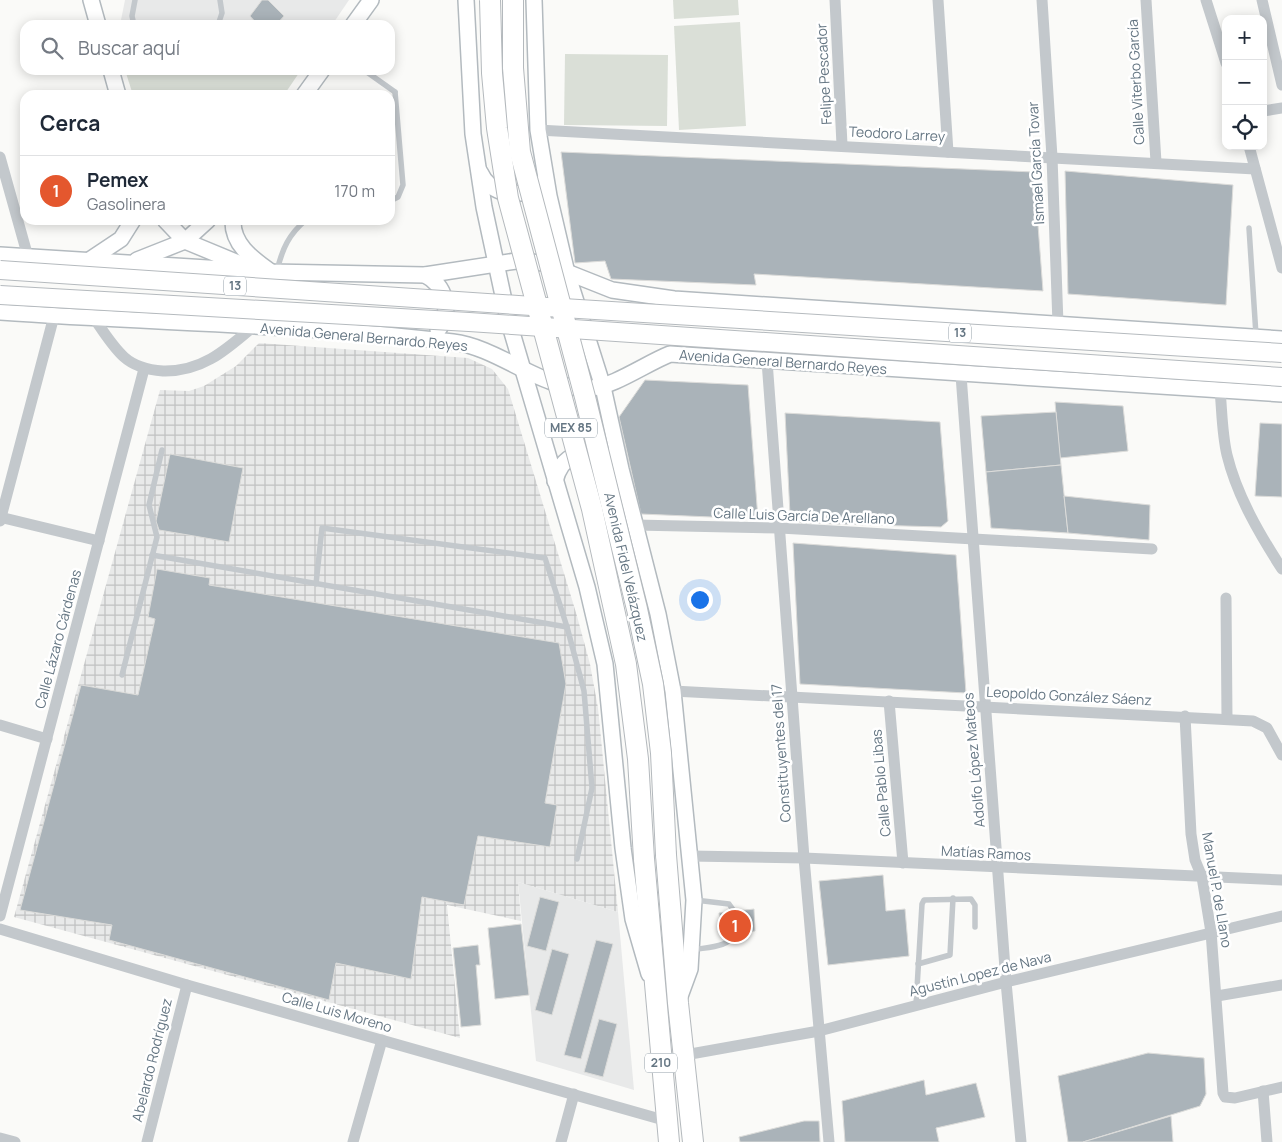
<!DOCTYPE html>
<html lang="es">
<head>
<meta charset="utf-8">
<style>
	:root { --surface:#fff; --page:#f6f6f7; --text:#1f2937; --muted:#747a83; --line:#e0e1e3; --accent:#e4572e }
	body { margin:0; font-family:Manrope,sans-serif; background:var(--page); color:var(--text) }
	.controls { position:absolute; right:15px; top:15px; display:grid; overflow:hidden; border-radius:10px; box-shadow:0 2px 12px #0003 }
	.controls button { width:45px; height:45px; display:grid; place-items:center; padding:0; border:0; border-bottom:1px solid var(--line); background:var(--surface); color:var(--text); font:25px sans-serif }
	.you { position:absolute; left:699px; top:599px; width:18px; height:18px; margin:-12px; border:4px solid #fff; border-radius:50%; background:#1a73e8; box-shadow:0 0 0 8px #1a73e833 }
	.badge { display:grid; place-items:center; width:32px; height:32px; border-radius:50%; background:var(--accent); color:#fff; font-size:16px; font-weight:700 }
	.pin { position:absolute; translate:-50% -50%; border:2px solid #fff; box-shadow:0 1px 5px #0006 }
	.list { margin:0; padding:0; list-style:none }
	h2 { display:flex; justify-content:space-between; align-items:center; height:65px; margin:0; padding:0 20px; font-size:21px }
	h2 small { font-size:16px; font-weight:400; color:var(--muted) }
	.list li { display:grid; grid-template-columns:32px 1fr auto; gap:15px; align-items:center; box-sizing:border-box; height:70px; padding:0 20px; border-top:1px solid var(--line) }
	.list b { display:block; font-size:19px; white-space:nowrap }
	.list p { margin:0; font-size:16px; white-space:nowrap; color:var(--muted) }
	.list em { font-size:16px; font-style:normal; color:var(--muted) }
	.icon { flex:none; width:28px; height:28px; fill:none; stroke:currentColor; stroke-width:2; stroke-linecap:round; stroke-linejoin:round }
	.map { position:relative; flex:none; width:1282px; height:1142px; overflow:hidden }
	.search { position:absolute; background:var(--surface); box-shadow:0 2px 12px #0003; left:20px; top:20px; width:375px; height:55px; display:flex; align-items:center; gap:12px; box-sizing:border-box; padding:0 18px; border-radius:15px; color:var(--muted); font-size:19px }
	.panel { position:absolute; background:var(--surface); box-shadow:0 2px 12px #0003; left:20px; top:90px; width:375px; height:135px; border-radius:15px }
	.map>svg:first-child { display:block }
	.built { fill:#e8e9e9 }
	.industrial { fill:url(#industrial-grid) }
	.green { fill:#dadfd7 }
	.building { fill:#aab3b9; stroke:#dcdcda }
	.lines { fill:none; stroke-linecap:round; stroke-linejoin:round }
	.secondary-casing { stroke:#b3babf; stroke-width:18 }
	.highway-casing { stroke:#b4b9bd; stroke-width:22 }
	.lane { stroke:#c3c8cc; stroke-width:5.5 }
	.street { stroke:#c3c8cc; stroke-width:11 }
	.secondary { stroke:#fff; stroke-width:15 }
	.highway { stroke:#fff; stroke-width:20 }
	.primary-bridge-casing { stroke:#b5babe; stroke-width:20; stroke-linecap:butt }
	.highway-bridge-casing { stroke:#b4b9bd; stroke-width:22; stroke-linecap:butt }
	.primary-bridge { stroke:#fff; stroke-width:18 }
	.highway-bridge { stroke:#fff; stroke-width:20 }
	.labels { text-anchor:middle; stroke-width:5; stroke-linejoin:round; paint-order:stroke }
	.shield { fill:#fff; stroke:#939fa8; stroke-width:1 }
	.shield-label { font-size:12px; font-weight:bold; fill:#657683 }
	.street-label { font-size:14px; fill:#657683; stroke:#fff }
</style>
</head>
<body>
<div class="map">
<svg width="1282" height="1142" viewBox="0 0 1282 1142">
	<defs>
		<pattern id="industrial-grid" width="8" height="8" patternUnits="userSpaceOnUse" patternTransform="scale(1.25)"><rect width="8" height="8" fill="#e8e9e9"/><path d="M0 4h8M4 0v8" fill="none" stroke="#c0c1c2"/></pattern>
	</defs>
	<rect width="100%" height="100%" fill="#fafaf8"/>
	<g class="built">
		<path d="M 125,0 L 349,0 L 332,25 L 120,25 Z"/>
		<path d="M 518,882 L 618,912 L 634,1090 L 536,1061 Z"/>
	</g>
	<path class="industrial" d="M 259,343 L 468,358 L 492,369 L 508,389 L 577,616 L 590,664 L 598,708 L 618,912 L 518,882 L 521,921 L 447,905 L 460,1038 L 14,917 L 160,390 L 189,391 L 204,386 L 236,366 Z"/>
	<g class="green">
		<path d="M 673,0 L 738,0 L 739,15 L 674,19 Z"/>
		<path d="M 740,22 L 746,126 L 679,130 L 674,26 Z"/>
		<path d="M 565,54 L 668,55 L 667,126 L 564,125 Z"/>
		<path d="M 125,70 L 301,70 L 284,95 L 133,95 Z"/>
	</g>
	<g class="building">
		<path d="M 262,0 L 268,0 L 284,16 L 276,25 L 258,25 L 250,16 Z"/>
		<path d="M 561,152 L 1034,172 L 1043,291 L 754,274 L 756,285 L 611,279 L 605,261 L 575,263 Z"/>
		<path d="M 1065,171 L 1233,185 L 1226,305 L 1068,294 Z"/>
		<path d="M 645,380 L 748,385 L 758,519 L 641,514 L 619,417 Z"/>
		<path d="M 1055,402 L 1123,406 L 1128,451 L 1060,458 Z"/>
		<path d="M 1056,412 L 1061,465 L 986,472 L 981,416 Z"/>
		<path d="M 785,413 L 940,422 L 948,521 L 941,527 L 801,523 L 790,515 Z"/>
		<path d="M 1260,423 L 1282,424 L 1282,497 L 1255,496 Z"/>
		<path d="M 170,454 L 243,468 L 229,542 L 159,530 L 156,521 Z"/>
		<path d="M 1061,465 L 1068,533 L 991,528 L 986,472 Z"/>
		<path d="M 1064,496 L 1150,505 L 1149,540 L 1068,533 Z"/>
		<path d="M 793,543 L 956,555 L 966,693 L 800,684 Z"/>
		<path d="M 157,569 L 210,578 L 209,585 L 559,643 L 566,684 L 545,803 L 557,805 L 550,847 L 478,836 L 464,905 L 422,897 L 411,979 L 336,963 L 329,1000 L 109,940 L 112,925 L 20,910 L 81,685 L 138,695 L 155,619 L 148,617 Z"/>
		<path d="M 883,875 L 886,911 L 905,909 L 909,956 L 828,965 L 819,881 Z"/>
		<path d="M 540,897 L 559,902 L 546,951 L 527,946 Z"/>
		<path d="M 754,909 L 755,931 L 722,935 L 719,913 Z"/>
		<path d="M 521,924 L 529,995 L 495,999 L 488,928 Z"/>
		<path d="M 596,940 L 613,944 L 581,1059 L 564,1055 Z"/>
		<path d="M 478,945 L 480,965 L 476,965 L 481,1025 L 461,1027 L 453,948 Z"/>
		<path d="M 552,949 L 569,954 L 552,1015 L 535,1010 Z"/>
		<path d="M 599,1019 L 617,1024 L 603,1077 L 584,1072 Z"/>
		<path d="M 1148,1053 L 1204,1058 L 1206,1094 L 1200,1106 L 1083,1142 L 1068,1142 L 1058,1076 Z"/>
		<path d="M 924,1080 L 926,1095 L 976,1083 L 985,1117 L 936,1128 L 939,1142 L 845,1142 L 842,1101 Z"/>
		<path d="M 1171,1116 L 1173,1142 L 1083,1142 Z"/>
		<path d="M 804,1121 L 819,1121 L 820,1142 L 740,1142 L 739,1137 Z"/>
	</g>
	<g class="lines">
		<g class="secondary-casing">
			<g id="secondary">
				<path d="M 91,0 L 98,25"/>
				<path d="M 466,0 L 473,134 L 484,207 L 508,319 L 587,587 L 605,664 L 623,848 L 633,919 L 649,974"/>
				<path d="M 534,0 L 538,130 L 549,196 L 567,273 L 603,387 L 621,469 L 658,614 L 673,691 L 694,900 L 690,969 L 679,999"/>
				<path d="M 353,25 L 371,0"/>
				<path d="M 111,70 L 118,95"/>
				<path d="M 304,95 L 322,70"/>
				<path d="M 480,172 C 490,195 520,201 538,184"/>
				<path d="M 165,220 L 185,241 L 243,265"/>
				<path d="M 233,220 C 232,245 253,259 271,272"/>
				<path d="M 0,255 L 271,272 L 425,275 L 516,261 L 544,263 L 612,290 L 674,299 L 1282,339"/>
				<path d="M 137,260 L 185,241 L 208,220"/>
				<path d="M 88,261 L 121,239 L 133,220"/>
				<path d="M 425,275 C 445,285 453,311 438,330"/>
				<path d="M 0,312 C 151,323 302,324 453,342 C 501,348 541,391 591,388 C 613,387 647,363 670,354 L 1282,394"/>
				<path d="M 555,481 C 561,456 584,445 607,456"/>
			</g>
		</g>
		<g class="highway-casing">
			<g id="highway">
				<path d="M 666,855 L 678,1003 L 693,1142"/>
				<path d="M 644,859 L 669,1142"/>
			</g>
		</g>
		<g class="lane">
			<path d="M 134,25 L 132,16 L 135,0"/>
			<path d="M 218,25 L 222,13 L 220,0"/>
			<path d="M 364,70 L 395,92"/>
			<path d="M 390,201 L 398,197 L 403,185 L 395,92"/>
			<path d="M 1249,228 L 1256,335"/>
			<path d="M 277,271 C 282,249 289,234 306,220"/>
			<path d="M 152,555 L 567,627"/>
			<path d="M 316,584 L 322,528 L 545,558 L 567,627 L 584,691 L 592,788 L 577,859"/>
			<path d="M 122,675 L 157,537 L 149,505 L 162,450"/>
			<path d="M 695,900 L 729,904 L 734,911"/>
			<path d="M 692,950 C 706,947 730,948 735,933"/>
			<path d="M 918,964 L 950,955 L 953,898"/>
			<path d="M 916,1005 L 922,904 L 924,900 L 971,899 L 975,905 L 975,927"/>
		</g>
		<g class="street">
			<path d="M 835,0 L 842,145"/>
			<path d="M 938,0 L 948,152"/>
			<path d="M 1042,0 L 1052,157 L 1058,324"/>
			<path d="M 1146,0 L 1156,162"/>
			<path d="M 1206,0 L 1226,63"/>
			<path d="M 1262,0 L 1282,85"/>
			<path d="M 1263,111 L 1282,108"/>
			<path d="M 538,130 L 1255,169"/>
			<path d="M 1249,146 L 1282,268"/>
			<path d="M 0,157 L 28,257"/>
			<path d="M 94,318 C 103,331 112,346 124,357 C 135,367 149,370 163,371 C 202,372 226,350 254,326"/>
			<path d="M 767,361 L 804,858 L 829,1142"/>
			<path d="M 961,375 L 1006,982 L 1021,1142"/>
			<path d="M 1220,390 C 1222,411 1222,434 1227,455 C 1237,496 1260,535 1282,569"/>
			<path d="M 0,517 L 99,541"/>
			<path d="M 0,521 L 54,316"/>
			<path d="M 635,525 L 780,528 L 1152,549"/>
			<path d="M 1226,598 L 1227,719"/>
			<path d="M 673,691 L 1253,721 L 1267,728 L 1282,755"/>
			<path d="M 889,701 L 903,863"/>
			<path d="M 1185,716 L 1191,834 L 1195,860 L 1202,877 L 1211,932 L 1223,1093 L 1225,1097 L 1235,1098 L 1282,1087"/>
			<path d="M 0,725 L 47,739"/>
			<path d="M 689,856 L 804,858 L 1282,880"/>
			<path d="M 0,916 L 144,369"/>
			<path d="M 0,929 L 187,985 L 667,1121"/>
			<path d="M 1217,996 L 1282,985"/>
			<path d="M 685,1055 L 819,1031 L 1006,982 L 1282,916"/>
			<path d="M 1263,1091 L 1267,1142"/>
			<path d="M 0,1138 L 15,1142"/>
			<path d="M 147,1142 L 187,985"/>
			<path d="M 353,1142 L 382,1040"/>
			<path d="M 561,1142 L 574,1094"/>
		</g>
		<use href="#secondary" class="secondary"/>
		<use href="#highway" class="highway"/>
		<g class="primary-bridge-casing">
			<g id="primary-bridge">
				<path d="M 0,270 L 547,307 L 1282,353"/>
				<path d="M 0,295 L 469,322 L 1282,377"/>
			</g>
		</g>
		<g class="highway-bridge-casing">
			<g id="highway-bridge">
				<path d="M 490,0 L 492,73 L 497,128 L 508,198 L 592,509 L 626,664 L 638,759 L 644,859"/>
				<path d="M 513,0 L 513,68 L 520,152 L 585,397 L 637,609 L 653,684 L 661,753 L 666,855"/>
			</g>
		</g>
		<use href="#primary-bridge" class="primary-bridge"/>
		<use href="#highway-bridge" class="highway-bridge"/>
	</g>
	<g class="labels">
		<g class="shield">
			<rect x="224" y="276.5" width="22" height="19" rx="4"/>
			<rect x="949" y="323.5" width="22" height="19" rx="4"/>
			<rect x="545" y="418.5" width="52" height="19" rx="4"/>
			<rect x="645" y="1053.5" width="32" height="19" rx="4"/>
		</g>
		<g class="shield-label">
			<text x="235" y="290">13</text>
			<text x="960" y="337">13</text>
			<text x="571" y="432">MEX 85</text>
			<text x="661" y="1067">210</text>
		</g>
		<g class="street-label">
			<text transform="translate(824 74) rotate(-93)" y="5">Felipe Pescador</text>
			<text transform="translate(1136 82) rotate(-93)" y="5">Calle Viterbo García</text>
			<text transform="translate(897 134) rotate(3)" y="5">Teodoro Larrey</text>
			<text transform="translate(1036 163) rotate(-93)" y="5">Ismael García Tovar</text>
			<text transform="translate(364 337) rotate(5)" y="5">Avenida General Bernardo Reyes</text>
			<text transform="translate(783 362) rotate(4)" y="5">Avenida General Bernardo Reyes</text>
			<text transform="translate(804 516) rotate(2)" y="5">Calle Luis García De Arellano</text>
			<text transform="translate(626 567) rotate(77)" y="5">Avenida Fidel Velázquez</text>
			<text transform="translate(58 639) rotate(-75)" y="5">Calle Lázaro Cárdenas</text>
			<text transform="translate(1069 696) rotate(3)" y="5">Leopoldo González Sáenz</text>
			<text transform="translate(781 753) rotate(-94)" y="5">Constituyentes del 17</text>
			<text transform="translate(974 760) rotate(-95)" y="5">Adolfo López Mateos</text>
			<text transform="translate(881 783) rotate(-95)" y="5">Calle Pablo Libas</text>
			<text transform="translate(986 853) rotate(3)" y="5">Matías Ramos</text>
			<text transform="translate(1217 890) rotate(80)" y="5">Manuel P. de Llano</text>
			<text transform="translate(980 974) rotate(-14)" y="5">Agustín Lopez de Nava</text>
			<text transform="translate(337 1012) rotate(16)" y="5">Calle Luis Moreno</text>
			<text transform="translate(152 1060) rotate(-76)" y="5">Abelardo Rodríguez</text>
		</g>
	</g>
</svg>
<div class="controls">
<button>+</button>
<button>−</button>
<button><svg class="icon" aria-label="locate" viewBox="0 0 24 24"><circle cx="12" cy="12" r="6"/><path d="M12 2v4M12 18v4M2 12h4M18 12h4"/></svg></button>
</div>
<div class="you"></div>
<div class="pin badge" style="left:735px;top:926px">1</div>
<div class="search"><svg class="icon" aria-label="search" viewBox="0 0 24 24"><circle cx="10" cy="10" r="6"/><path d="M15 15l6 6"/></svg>Buscar aquí</div>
<section class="panel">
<h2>Cerca<small></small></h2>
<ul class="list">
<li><span class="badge">1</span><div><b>Pemex</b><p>Gasolinera</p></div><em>170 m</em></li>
</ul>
</section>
</div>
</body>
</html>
